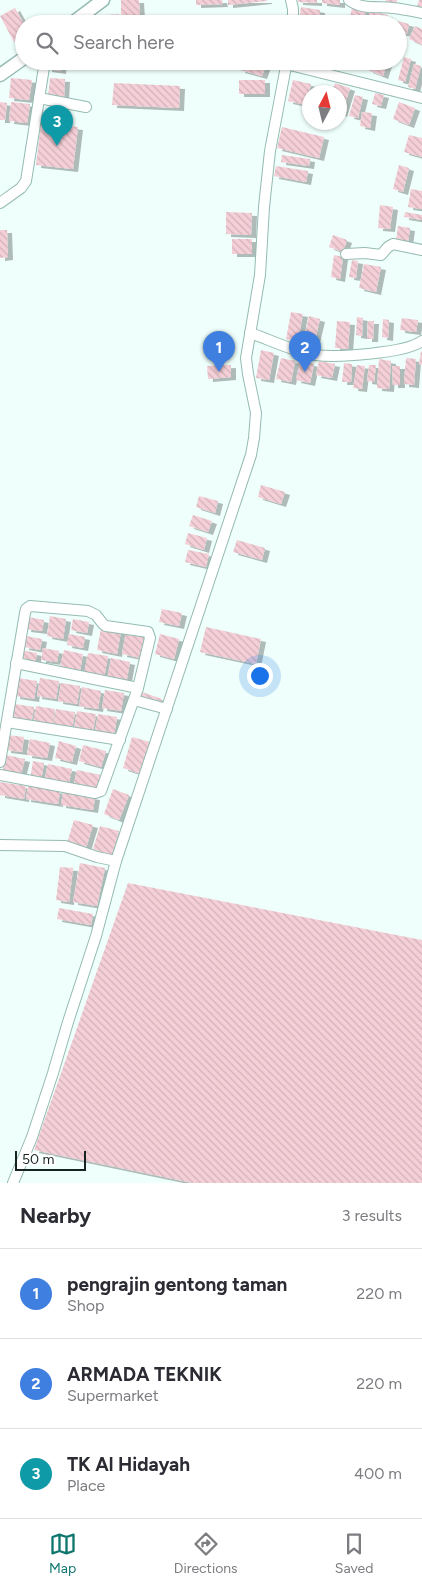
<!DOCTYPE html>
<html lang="en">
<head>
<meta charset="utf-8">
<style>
	:root { --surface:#fff; --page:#f7f7f7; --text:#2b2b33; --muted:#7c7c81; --line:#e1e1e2; --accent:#0f766e }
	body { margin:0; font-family:Figtree,sans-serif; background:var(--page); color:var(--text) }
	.compass { position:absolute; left:302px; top:85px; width:45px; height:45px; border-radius:50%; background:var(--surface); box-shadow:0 1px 4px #0004; rotate:7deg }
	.scale { position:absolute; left:15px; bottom:12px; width:71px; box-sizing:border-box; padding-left:5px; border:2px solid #152421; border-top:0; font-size:14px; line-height:18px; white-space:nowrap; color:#152421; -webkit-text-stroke:4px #fff; paint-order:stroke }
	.you { position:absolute; left:259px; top:675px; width:18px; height:18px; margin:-12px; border:4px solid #fff; border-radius:50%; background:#1a73e8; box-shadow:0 0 0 8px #1a73e833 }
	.badge { display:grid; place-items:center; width:32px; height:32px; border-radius:50%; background:var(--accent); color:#fff; font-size:16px; font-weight:700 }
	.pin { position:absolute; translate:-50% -41px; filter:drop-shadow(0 1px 2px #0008) }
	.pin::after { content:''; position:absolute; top:26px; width:18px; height:15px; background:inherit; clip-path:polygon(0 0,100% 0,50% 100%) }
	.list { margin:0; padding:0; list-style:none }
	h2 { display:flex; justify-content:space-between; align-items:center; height:65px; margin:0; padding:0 20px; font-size:21px }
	h2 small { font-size:16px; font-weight:400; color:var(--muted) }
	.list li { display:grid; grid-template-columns:32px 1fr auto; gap:15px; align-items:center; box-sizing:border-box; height:90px; padding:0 20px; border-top:1px solid var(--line) }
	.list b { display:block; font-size:19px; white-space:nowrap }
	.list p { margin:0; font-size:16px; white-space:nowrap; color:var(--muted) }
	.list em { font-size:16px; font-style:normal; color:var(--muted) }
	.icon { flex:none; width:28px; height:28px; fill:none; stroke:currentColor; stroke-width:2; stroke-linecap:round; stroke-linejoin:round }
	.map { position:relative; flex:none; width:422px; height:1183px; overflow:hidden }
	.search { position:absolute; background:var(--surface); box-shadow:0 1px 4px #0004; left:15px; right:15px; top:15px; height:55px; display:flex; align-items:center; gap:12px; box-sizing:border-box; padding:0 18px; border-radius:28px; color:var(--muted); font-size:19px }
	.sheet { height:335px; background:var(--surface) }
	nav { display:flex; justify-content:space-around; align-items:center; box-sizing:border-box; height:70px; border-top:1px solid var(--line); background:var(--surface); font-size:14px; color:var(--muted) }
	nav a { display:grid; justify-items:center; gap:2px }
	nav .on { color:var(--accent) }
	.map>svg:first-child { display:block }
	.building { fill:url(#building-back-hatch); filter:url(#shadow) }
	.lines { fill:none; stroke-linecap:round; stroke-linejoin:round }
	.minor-casing { stroke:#95bbb3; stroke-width:12 }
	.major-casing { stroke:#95bbb3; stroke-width:15 }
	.minor { stroke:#fff; stroke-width:10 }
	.major { stroke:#fff; stroke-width:12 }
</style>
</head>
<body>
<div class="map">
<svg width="422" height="1183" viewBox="0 0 422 1183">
	<defs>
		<pattern id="building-back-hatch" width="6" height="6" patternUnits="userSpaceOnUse" patternTransform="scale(1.25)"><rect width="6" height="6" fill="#f5cfd7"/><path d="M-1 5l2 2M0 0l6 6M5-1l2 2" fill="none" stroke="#d1b2b8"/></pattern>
		<filter id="shadow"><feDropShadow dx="5" dy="3" stdDeviation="0" flood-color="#0004"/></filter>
	</defs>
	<rect width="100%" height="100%" fill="#effffb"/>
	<g class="building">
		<path d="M 121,0 L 139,0 L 140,16 L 121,17 Z"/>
		<path d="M 196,0 L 222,0 L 223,4 L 196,5 Z"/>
		<path d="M 228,0 L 267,0 L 267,1 L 228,5 Z"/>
		<path d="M 298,0 L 317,0 L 317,3 L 298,2 Z"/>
		<path d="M 322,0 L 340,0 L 340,5 L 322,3 Z"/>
		<path d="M 386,0 L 397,0 L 396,5 L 385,3 Z"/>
		<path d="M 419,0 L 422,0 L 422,16 L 415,14 Z"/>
		<path d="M 301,7 L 320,10 L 319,23 L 299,21 Z"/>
		<path d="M 352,7 L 366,10 L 363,21 L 350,18 Z"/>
		<path d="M 15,8 L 24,24 L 24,36 L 14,42 L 0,16 Z"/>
		<path d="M 370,11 L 388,15 L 386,24 L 367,24 Z"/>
		<path d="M 119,14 L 119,24 L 108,24 L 107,15 Z"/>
		<path d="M 282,17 L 283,24 L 222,24 L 222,21 Z"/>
		<path d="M 398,21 L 409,24 L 407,34 L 398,32 Z"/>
		<path d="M 415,26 L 422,29 L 422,45 L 409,39 Z"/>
		<path d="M 404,57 L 411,59 L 405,82 L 398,80 Z"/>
		<path d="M 48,61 L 62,61 L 61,71 L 47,69 Z"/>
		<path d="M 243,61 L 252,61 L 266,65 L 262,76 L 240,70 Z"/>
		<path d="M 371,61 L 388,61 L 383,76 L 368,70 Z"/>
		<path d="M 414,64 L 421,66 L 415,89 L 408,87 Z"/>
		<path d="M 11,78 L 32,80 L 29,100 L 9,98 Z"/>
		<path d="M 50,78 L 65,79 L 64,97 L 48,96 Z"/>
		<rect x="239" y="80" width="26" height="14"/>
		<path d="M 293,80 L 311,84 L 306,105 L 288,101 Z"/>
		<path d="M 114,83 L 180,86 L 179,108 L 112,105 Z"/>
		<path d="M 335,83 L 350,88 L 342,114 L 340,113 L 340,92 L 332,92 Z"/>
		<path d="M 375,93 L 384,95 L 381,106 L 372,104 Z"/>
		<path d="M 355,95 L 363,97 L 358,118 L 349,116 Z"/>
		<path d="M 0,102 L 7,103 L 5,120 L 0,120 Z"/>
		<path d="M 11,102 L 30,104 L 27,123 L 9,121 Z"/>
		<path d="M 399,102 L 415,108 L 409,125 L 393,119 Z"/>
		<path d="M 362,112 L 372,113 L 370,128 L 360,126 Z"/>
		<path d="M 41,123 L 78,127 L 73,169 L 36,165 Z"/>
		<path d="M 282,127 L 324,137 L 319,158 L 277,148 Z"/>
		<path d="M 409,135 L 422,138 L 422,157 L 404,152 Z"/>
		<path d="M 282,155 L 310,159 L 309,166 L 281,162 Z"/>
		<path d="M 399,165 L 409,168 L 403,192 L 393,189 Z"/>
		<path d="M 276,166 L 308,171 L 306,182 L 274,176 Z"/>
		<path d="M 411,189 L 422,191 L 422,209 L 408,207 Z"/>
		<path d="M 380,205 L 393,207 L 390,229 L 378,228 Z"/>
		<path d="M 226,212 L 252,213 L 251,235 L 226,234 Z"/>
		<path d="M 405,212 L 422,215 L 422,220 L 404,217 Z"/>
		<path d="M 398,226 L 410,228 L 408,242 L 396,240 Z"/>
		<path d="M 0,230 L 7,230 L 8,257 L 0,258 Z"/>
		<path d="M 333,235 L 347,240 L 343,252 L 329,247 Z"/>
		<rect x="232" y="239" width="20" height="15"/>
		<path d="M 334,255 L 343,257 L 340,279 L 331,277 Z"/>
		<path d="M 352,260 L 358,261 L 356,278 L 349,277 Z"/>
		<path d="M 364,264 L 381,267 L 376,292 L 359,288 Z"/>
		<path d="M 291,312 L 303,314 L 298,341 L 286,339 Z"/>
		<path d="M 309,316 L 320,319 L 315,340 L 304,338 Z"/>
		<path d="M 357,317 L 363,318 L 362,336 L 356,335 Z"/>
		<path d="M 402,318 L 418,320 L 416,332 L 400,330 Z"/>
		<path d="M 383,319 L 389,320 L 388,338 L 382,337 Z"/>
		<path d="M 337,321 L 350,322 L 348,349 L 335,348 Z"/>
		<path d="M 368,321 L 374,321 L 373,339 L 367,339 Z"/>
		<path d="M 261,350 L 274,353 L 269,380 L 256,378 Z"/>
		<path d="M 421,351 L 422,352 L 422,365 L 419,364 Z"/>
		<path d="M 281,358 L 295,361 L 291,382 L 276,379 Z"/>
		<path d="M 406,358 L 416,359 L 414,385 L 404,384 Z"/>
		<path d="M 379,359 L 391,361 L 389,389 L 377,388 Z"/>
		<path d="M 300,361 L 314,364 L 310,383 L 296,380 Z"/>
		<path d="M 319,361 L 335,364 L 332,378 L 316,375 Z"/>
		<path d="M 344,363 L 352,364 L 351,382 L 342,382 Z"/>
		<path d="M 231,365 L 231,377 L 208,379 L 207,366 Z"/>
		<path d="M 357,365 L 365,366 L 362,389 L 353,388 Z"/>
		<path d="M 369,365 L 376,365 L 374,382 L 367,381 Z"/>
		<path d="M 392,366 L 400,366 L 400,385 L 393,385 Z"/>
		<path d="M 261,485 L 285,492 L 281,504 L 258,497 Z"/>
		<path d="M 199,496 L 218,501 L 215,513 L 196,507 Z"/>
		<path d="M 193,515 L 212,521 L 208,532 L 189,526 Z"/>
		<path d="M 188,533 L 207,538 L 204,550 L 185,544 Z"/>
		<path d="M 237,540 L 265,548 L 262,560 L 233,552 Z"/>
		<path d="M 188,550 L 209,554 L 206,567 L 185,562 Z"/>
		<path d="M 162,609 L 182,613 L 179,626 L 159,622 Z"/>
		<path d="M 50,616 L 66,619 L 63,639 L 47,636 Z"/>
		<path d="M 28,617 L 44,620 L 42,631 L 26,629 Z"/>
		<path d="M 73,619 L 89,622 L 87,633 L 71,630 Z"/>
		<path d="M 206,627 L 261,639 L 256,664 L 200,652 Z"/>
		<path d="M 101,628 L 121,631 L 117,654 L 97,650 Z"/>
		<path d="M 126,632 L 145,636 L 141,658 L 122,654 Z"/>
		<path d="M 69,634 L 85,637 L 83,648 L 67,645 Z"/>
		<path d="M 160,634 L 179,639 L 174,659 L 155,654 Z"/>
		<path d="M 26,636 L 42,639 L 40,650 L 24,647 Z"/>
		<path d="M 43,648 L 59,651 L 57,662 L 41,660 Z"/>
		<path d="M 21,650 L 37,653 L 35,664 L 19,661 Z"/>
		<path d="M 64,650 L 83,654 L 80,671 L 60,667 Z"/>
		<path d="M 88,653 L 108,656 L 104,678 L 84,675 Z"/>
		<path d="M 111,658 L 130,662 L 126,684 L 107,680 Z"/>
		<path d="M 18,678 L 37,681 L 34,699 L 15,696 Z"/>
		<path d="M 40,678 L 59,681 L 56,699 L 37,696 Z"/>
		<path d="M 61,683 L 80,686 L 77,704 L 58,701 Z"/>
		<path d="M 82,687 L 101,691 L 98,709 L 79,706 Z"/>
		<path d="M 105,690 L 124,693 L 121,711 L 102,708 Z"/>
		<path d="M 142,692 L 162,699 L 157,710 L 138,703 Z"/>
		<path d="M 15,704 L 34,707 L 31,725 L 12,722 Z"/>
		<path d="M 36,706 L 55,709 L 52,727 L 33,724 Z"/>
		<path d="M 56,709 L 75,712 L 72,730 L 53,727 Z"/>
		<path d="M 77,711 L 96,714 L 93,732 L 74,729 Z"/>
		<path d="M 98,714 L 117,717 L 114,735 L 95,732 Z"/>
		<path d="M 8,735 L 24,737 L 22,752 L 6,750 Z"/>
		<path d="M 132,737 L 150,742 L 141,774 L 123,768 Z"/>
		<path d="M 30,739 L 50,743 L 47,758 L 27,755 Z"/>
		<path d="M 59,741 L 76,746 L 72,762 L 55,758 Z"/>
		<path d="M 83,745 L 106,751 L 101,767 L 79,761 Z"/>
		<path d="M 6,755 L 25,759 L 20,778 L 2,774 Z"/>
		<path d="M 33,761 L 44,763 L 41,781 L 30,779 Z"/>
		<path d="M 48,764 L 72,769 L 68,787 L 44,782 Z"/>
		<path d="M 77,770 L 101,775 L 97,793 L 73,788 Z"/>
		<path d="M 0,782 L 26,786 L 24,799 L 0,795 Z"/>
		<path d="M 28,786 L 60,791 L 58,804 L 26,799 Z"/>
		<path d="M 113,789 L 129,795 L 119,820 L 104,814 Z"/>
		<path d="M 63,792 L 95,797 L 93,810 L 61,805 Z"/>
		<path d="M 74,820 L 93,825 L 86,848 L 67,843 Z"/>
		<path d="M 100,826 L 119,831 L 112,855 L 93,849 Z"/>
		<path d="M 80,863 L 105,868 L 97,906 L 73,902 Z"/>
		<path d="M 60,867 L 73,868 L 69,902 L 56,900 Z"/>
		<path d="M 128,883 L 422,940 L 422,1183 L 193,1183 L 34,1150 Z"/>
		<path d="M 59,908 L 93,914 L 91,925 L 57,919 Z"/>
	</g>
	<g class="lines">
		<g class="minor-casing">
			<g id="minor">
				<path d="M 291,0 L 293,9 L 293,24"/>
				<path d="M 349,0 C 361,10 379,6 393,8 C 403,9 412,11 422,13"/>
				<path d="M 286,64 L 422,98"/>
				<path d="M 39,98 L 86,107"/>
				<path d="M 0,203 L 21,188 L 26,181 L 45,61"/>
				<path d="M 346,254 L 365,253 L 381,255 L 388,247 L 393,244 L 422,250"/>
				<path d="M 250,333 C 271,340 294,352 316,355 C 337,358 406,353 422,341"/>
				<path d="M 16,663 L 138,688"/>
				<path d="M 134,700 L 167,709"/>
				<path d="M 7,722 L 120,740"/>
				<path d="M 0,762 L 25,613 L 26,609 L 30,606 L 88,611 L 96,615 L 103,624 L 106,626 L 148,632 L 150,638 L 138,688 L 101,791 L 95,793 L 0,775"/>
				<path d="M 0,845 L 65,846 L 97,857 L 116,861"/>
				<path d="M 13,1183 L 32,1137 L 53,1073 L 68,1022 L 96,936 L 116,861 L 251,455 L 254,438 L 256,413 L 248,374 L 246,358 L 260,275 L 264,207 L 270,151 L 287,61"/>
			</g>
		</g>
		<g class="major-casing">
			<g id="major">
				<path d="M 71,24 L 103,0"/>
				<path d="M 0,75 L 24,58"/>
			</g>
		</g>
		<use href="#minor" class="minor"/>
		<use href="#major" class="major"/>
	</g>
</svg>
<svg class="compass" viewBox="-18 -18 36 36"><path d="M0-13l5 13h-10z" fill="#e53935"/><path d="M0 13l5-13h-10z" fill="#7c7c81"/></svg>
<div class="scale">50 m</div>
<div class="you"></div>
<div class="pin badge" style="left:219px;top:372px;background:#3f7fe0">1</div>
<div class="pin badge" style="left:305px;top:372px;background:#3f7fe0">2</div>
<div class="pin badge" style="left:57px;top:146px;background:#0f9aa8">3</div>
<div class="search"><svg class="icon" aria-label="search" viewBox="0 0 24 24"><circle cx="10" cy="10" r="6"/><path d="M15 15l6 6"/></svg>Search here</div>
</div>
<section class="sheet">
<h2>Nearby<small>3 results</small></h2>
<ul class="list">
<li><span class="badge" style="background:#3f7fe0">1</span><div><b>pengrajin gentong taman</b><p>Shop</p></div><em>220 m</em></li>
<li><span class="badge" style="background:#3f7fe0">2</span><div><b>ARMADA TEKNIK</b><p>Supermarket</p></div><em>220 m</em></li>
<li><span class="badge" style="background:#0f9aa8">3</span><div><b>TK Al Hidayah</b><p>Place</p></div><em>400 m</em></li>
</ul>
</section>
<nav>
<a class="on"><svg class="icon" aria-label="map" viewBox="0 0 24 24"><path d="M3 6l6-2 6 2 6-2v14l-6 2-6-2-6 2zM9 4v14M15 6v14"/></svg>Map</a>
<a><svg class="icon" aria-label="directions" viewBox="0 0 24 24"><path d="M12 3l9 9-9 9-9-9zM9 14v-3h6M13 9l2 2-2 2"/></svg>Directions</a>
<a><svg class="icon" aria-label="saved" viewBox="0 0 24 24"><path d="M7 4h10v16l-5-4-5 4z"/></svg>Saved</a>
</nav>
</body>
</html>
